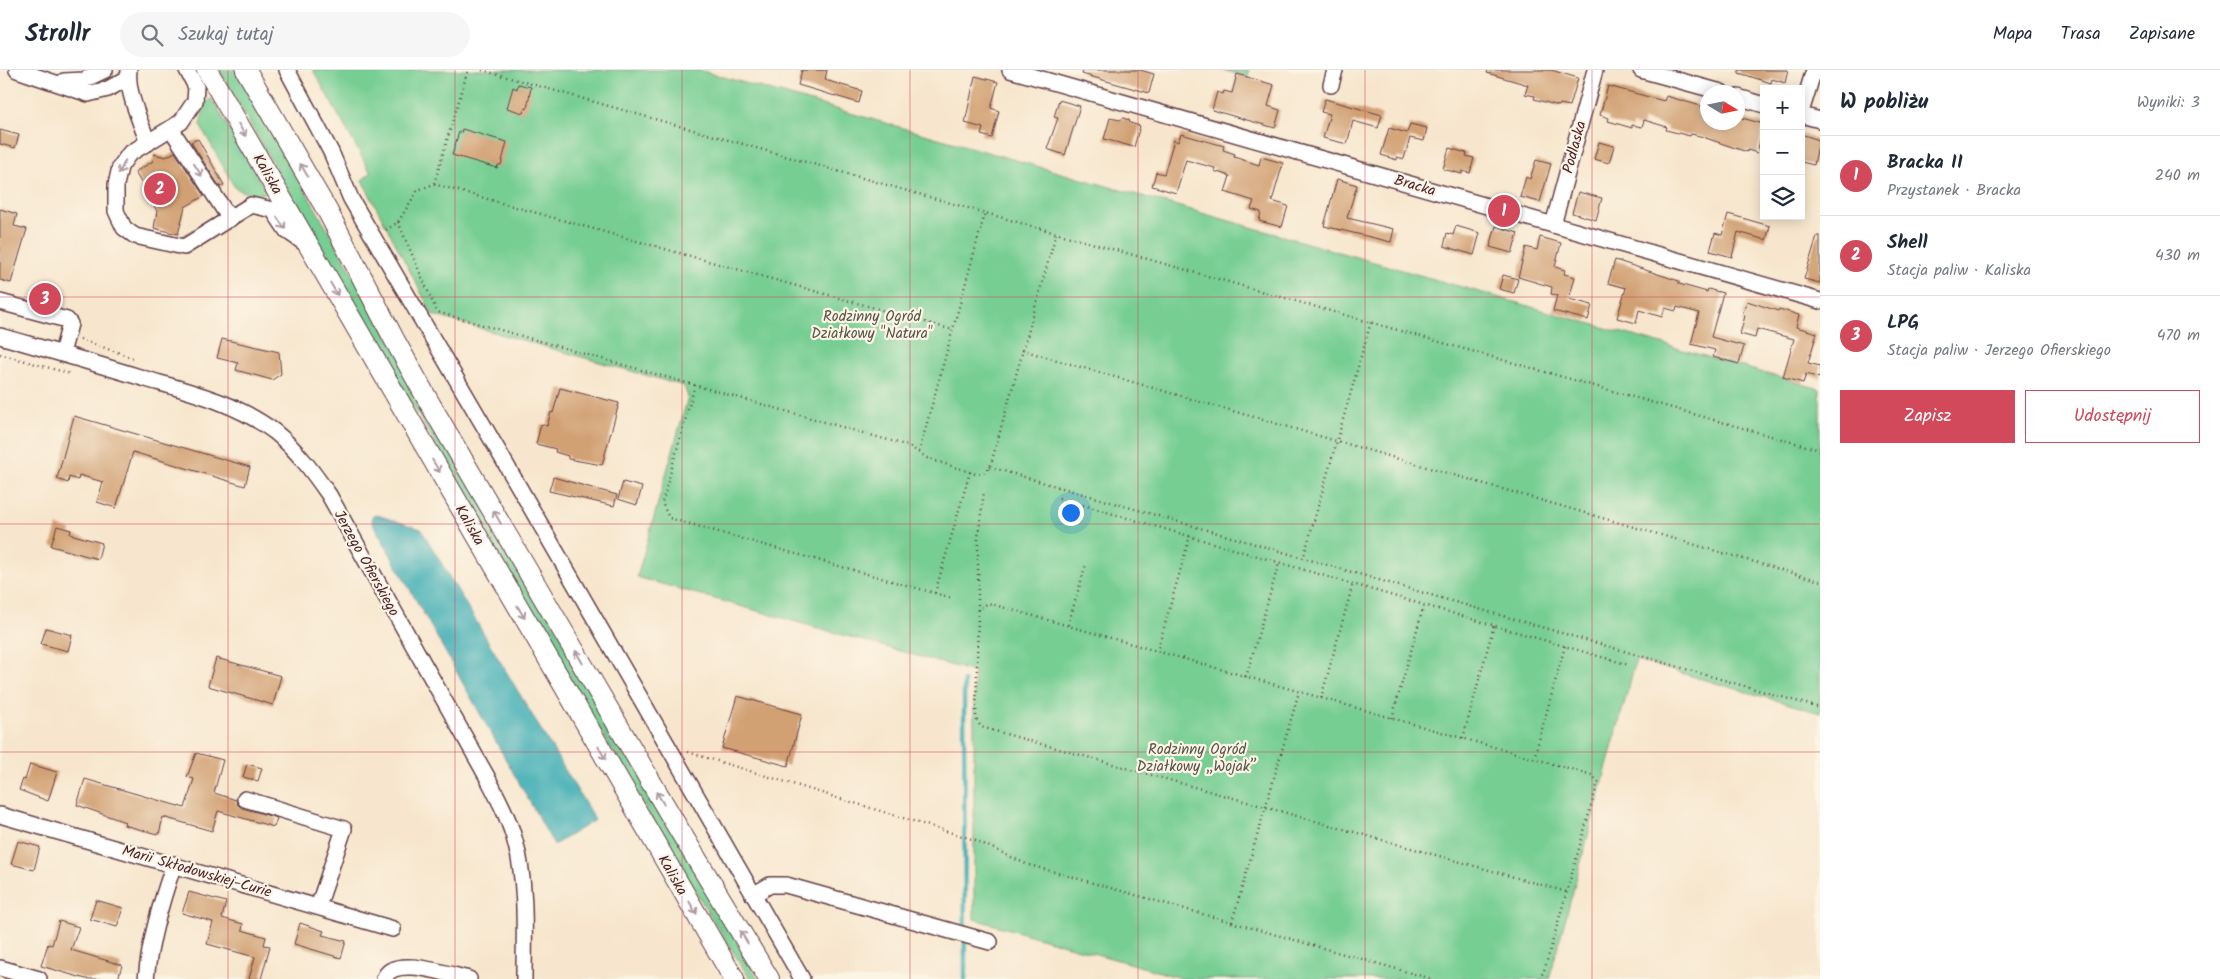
<!DOCTYPE html>
<html lang="pl">
<head>
<meta charset="utf-8">
<style>
	:root { --surface:#fff; --page:#f6f6f7; --text:#1f2937; --muted:#747a83; --line:#e0e1e3; --accent:#d1495b }
	body { margin:0; font-family:Kalam,sans-serif; background:var(--page); color:var(--text) }
	.controls { position:absolute; right:15px; top:15px; display:grid; overflow:hidden; border-radius:0px; box-shadow:0 2px 12px #0003 }
	.controls button { width:45px; height:45px; display:grid; place-items:center; padding:0; border:0; border-bottom:1px solid var(--line); background:var(--surface); color:var(--text); font:25px sans-serif }
	.compass { position:absolute; left:1700px; top:15px; width:45px; height:45px; border-radius:50%; background:var(--surface); box-shadow:0 2px 12px #0003; rotate:100deg }
	.you { position:absolute; left:1070px; top:442px; width:18px; height:18px; margin:-12px; border:4px solid #fff; border-radius:50%; background:#1a73e8; box-shadow:0 0 0 8px #1a73e833 }
	.badge { display:grid; place-items:center; width:32px; height:32px; border-radius:50%; background:var(--accent); color:#fff; font-size:16px; font-weight:700 }
	.pin { position:absolute; translate:-50% -50%; border:2px solid #fff; box-shadow:0 1px 5px #0006 }
	.list { margin:0; padding:0; list-style:none }
	h2 { display:flex; justify-content:space-between; align-items:center; height:65px; margin:0; padding:0 20px; font-size:21px }
	h2 small { font-size:16px; font-weight:400; color:var(--muted) }
	.list li { display:grid; grid-template-columns:32px 1fr auto; gap:15px; align-items:center; box-sizing:border-box; height:80px; padding:0 20px; border-top:1px solid var(--line) }
	.list b { display:block; font-size:19px; white-space:nowrap }
	.list p { margin:0; font-size:16px; white-space:nowrap; color:var(--muted) }
	.list em { font-size:16px; font-style:normal; color:var(--muted) }
	.actions { display:flex; gap:10px; padding:15px 20px }
	.actions a { flex:1; padding:11px 0; border:1px solid var(--accent); border-radius:0px; text-align:center; font-size:18px; color:var(--accent) }
	.actions .main { background:var(--accent); color:#fff }
	.icon { flex:none; width:28px; height:28px; fill:none; stroke:currentColor; stroke-width:2; stroke-linecap:round; stroke-linejoin:round }
	.map { position:relative; flex:none; width:1820px; height:909px; overflow:hidden }
	header { display:flex; align-items:center; gap:30px; box-sizing:border-box; height:70px; padding:0 25px; background:var(--surface); border-bottom:1px solid var(--line) }
	header strong { font-size:24px }
	nav { display:flex; gap:28px; margin-inline-start:auto; font-size:18px }
	.search { width:350px; height:45px; background:var(--page); display:flex; align-items:center; gap:12px; box-sizing:border-box; padding:0 18px; border-radius:28px; color:var(--muted); font-size:19px }
	main { display:flex }
	aside { flex:1; background:var(--surface) }
	.map>svg:first-child { display:block }
	.green { fill:#76ce93; stroke:#60765f }
	.water { fill:#39abb3; stroke:#42656f }
	.lines { fill:none; stroke-linecap:round; stroke-linejoin:round }
	.stream { stroke:#39abb3; stroke-width:4.5 }
	.building { fill:#d1a073 }
	.minor-casing { stroke:#643d43; stroke-width:18 }
	.major-casing { stroke:#643d43; stroke-width:22 }
	.path { stroke:#643d43; stroke-width:2.5; stroke-dasharray:1 4; stroke-linecap:butt }
	.minor { stroke:#fff; stroke-width:15 }
	.major { stroke:#fff; stroke-width:20 }
	.oneway { stroke:#ae9aa0 }
	.grid { fill:none; stroke:#d1495b; stroke-width:1; stroke-opacity:0.55 }
	.labels { text-anchor:middle; stroke-width:4.5; stroke-linejoin:round; paint-order:stroke }
	.street-label { font-size:15px; fill:#4a1f2b; stroke:#fcf5e5 }
	.park-label { font-size:15px; fill:#57544a; stroke:#fcf5e5 }
</style>
</head>
<body>
<header>
<strong>Strollr</strong>
<div class="search"><svg class="icon" aria-label="search" viewBox="0 0 24 24"><circle cx="10" cy="10" r="6"/><path d="M15 15l6 6"/></svg>Szukaj tutaj</div>
<nav><a>Mapa</a><a>Trasa</a><a>Zapisane</a></nav>
</header>
<main>
<div class="map">
<svg width="1820" height="909" viewBox="0 0 1820 909">
	<rect width="100%" height="100%" fill="#fcf5e5"/>
	<filter id="ink" filterUnits="userSpaceOnUse"><feTurbulence type="fractalNoise" baseFrequency=".02" numOctaves="2"/><feDisplacementMap in="SourceGraphic" scale="10" xChannelSelector="R" yChannelSelector="G"/><feConvolveMatrix kernelMatrix="1 2 1 2 8 2 1 2 1" color-interpolation-filters="sRGB"/></filter>
	<filter id="wash" filterUnits="userSpaceOnUse"><feTurbulence type="fractalNoise" baseFrequency=".0096" numOctaves="4" result="noise"/><feDisplacementMap in="SourceGraphic" scale="20" xChannelSelector="R" yChannelSelector="G"/><feGaussianBlur stdDeviation="1.12" result="paint"/><feColorMatrix in="noise" values="0 0 0 0 0 0 0 0 0 0 0 0 0 0 0 0 0 1.4 0 .05"/><feComposite in="paint" operator="in"/></filter>
	<g filter="url(#wash)">
		<rect width="100%" height="100%" fill="#f7e6cd"/>
		<g class="green">
			<path d="M 219,0 L 236,0 L 758,909 L 750,909 L 672,784 Z"/>
			<path d="M 313,0 L 699,0 L 1820,319 L 1820,643 L 1636,590 L 1549,909 L 1184,909 L 974,849 L 974,602 L 637,507 L 688,327 L 684,316 L 433,245 L 362,110 L 371,103 Z"/>
			<path d="M 1223,0 L 1249,0 L 1248,7 Z"/>
			<path d="M 210,29 L 212,29 L 266,121 L 265,123 C 255,125 242,124 234,116 L 200,55 L 205,35 Z"/>
		</g>
		<path class="water" d="M 377,445 L 421,459 L 595,750 L 554,775 L 372,452 L 372,446 Z"/>
		<g class="lines">
			<path class="stream" d="M 964,611 L 965,909"/>
		</g>
		<g id="blocks">
			<g class="building">
				<path d="M 802,0 L 827,0 L 825,10 L 862,21 L 859,33 L 798,15 Z"/>
				<path d="M 1083,0 L 1140,0 L 1154,4 L 1149,23 L 1082,4 Z"/>
				<path d="M 1488,0 L 1551,0 L 1578,8 L 1570,36 L 1560,34 L 1559,36 L 1534,29 L 1535,26 L 1525,24 L 1528,15 L 1487,3 Z"/>
				<path d="M 1739,0 L 1788,0 L 1785,13 L 1772,9 L 1771,13 L 1739,3 Z"/>
				<path d="M 1237,4 L 1274,15 L 1268,36 L 1280,40 L 1275,58 L 1212,40 L 1217,22 L 1223,24 L 1224,21 L 1232,23 Z"/>
				<path d="M 975,6 L 998,12 L 991,38 L 999,41 L 992,68 L 981,65 L 983,58 L 965,53 Z"/>
				<path d="M 518,14 L 531,17 L 527,39 L 525,38 L 523,43 L 507,38 L 513,17 L 517,19 Z"/>
				<path d="M 1608,16 L 1664,31 L 1666,26 L 1708,38 L 1708,52 L 1738,52 L 1738,47 L 1764,54 L 1757,83 L 1748,80 L 1747,82 L 1700,66 L 1691,64 L 1690,66 L 1666,60 L 1667,57 L 1644,50 L 1642,57 L 1632,55 L 1632,58 L 1608,51 L 1609,48 L 1600,45 Z"/>
				<path d="M 1325,29 L 1382,45 L 1378,58 L 1353,51 L 1347,74 L 1323,68 L 1330,44 L 1321,42 Z"/>
				<path d="M 1059,30 L 1080,36 L 1065,85 L 1047,79 L 1058,48 L 1054,47 Z"/>
				<path d="M 1110,48 L 1120,50 L 1123,48 L 1129,50 L 1130,53 L 1140,56 L 1134,77 L 1104,69 Z"/>
				<path d="M 1410,54 L 1427,58 L 1424,71 L 1410,68 L 1404,89 L 1397,87 L 1397,90 L 1381,85 L 1389,58 L 1407,63 Z"/>
				<path d="M 462,59 L 507,72 L 501,95 L 498,95 L 497,98 L 452,85 L 459,62 L 461,63 Z"/>
				<path d="M 0,60 L 19,65 L 15,78 L 0,74 Z"/>
				<path d="M 1181,64 L 1224,76 L 1223,80 L 1235,84 L 1234,87 L 1259,95 L 1261,87 L 1283,93 L 1272,131 L 1288,136 L 1282,157 L 1259,151 L 1261,142 L 1251,139 L 1254,131 L 1225,122 L 1230,106 L 1214,101 L 1215,98 L 1186,90 L 1176,123 L 1152,116 L 1156,102 L 1164,104 L 1174,70 L 1178,72 Z"/>
				<path d="M 1801,64 L 1819,70 L 1814,95 L 1801,92 Z"/>
				<path d="M 198,69 L 224,115 L 220,117 L 191,72 Z"/>
				<path d="M 1599,72 L 1614,76 L 1609,93 L 1594,89 Z"/>
				<path d="M 1449,78 L 1467,83 L 1466,86 L 1474,88 L 1470,103 L 1462,101 L 1462,104 L 1443,99 Z"/>
				<path d="M 175,82 L 204,126 L 185,137 L 178,164 L 154,158 L 157,141 L 135,102 L 153,91 L 154,84 L 166,87 Z"/>
				<path d="M 1536,90 L 1551,94 L 1540,132 L 1520,127 L 1526,107 L 1530,109 Z"/>
				<path d="M 1337,109 L 1357,115 L 1347,148 L 1394,159 L 1391,172 L 1324,156 Z"/>
				<path d="M 1578,122 L 1602,128 L 1596,150 L 1572,143 Z"/>
				<path d="M 0,139 L 17,144 L 14,156 L 27,159 L 11,213 L 0,210 Z"/>
				<path d="M 1728,144 L 1770,156 L 1766,170 L 1738,162 L 1732,187 L 1710,181 L 1715,163 L 1722,165 Z"/>
				<path d="M 1456,156 L 1480,163 L 1474,185 L 1444,176 L 1447,163 L 1453,165 Z"/>
				<path d="M 1496,156 L 1518,163 L 1512,183 L 1490,177 Z"/>
				<path d="M 1817,166 L 1820,166 L 1820,213 L 1804,209 Z"/>
				<path d="M 1540,167 L 1561,173 L 1555,197 L 1565,200 L 1564,204 L 1575,207 L 1569,229 L 1592,235 L 1588,250 L 1553,241 L 1557,225 L 1551,224 L 1552,217 L 1518,207 L 1526,177 L 1537,180 Z"/>
				<path d="M 1615,190 L 1679,211 L 1679,214 L 1707,222 L 1708,219 L 1723,223 L 1711,267 L 1744,276 L 1739,294 L 1713,287 L 1715,280 L 1691,274 L 1699,243 L 1677,237 L 1676,241 L 1665,238 L 1662,247 L 1639,240 L 1636,253 L 1617,248 L 1626,218 L 1608,213 Z"/>
				<path d="M 1503,205 L 1518,209 L 1514,223 L 1499,219 Z"/>
				<path d="M 1747,231 L 1778,241 L 1779,239 L 1799,245 L 1796,257 L 1817,263 L 1808,293 L 1820,296 L 1820,308 L 1806,304 L 1803,313 L 1783,307 L 1794,269 L 1757,259 L 1755,268 L 1740,264 L 1745,246 L 1742,245 Z"/>
				<path d="M 222,269 L 279,282 L 281,304 L 272,310 L 236,300 L 238,293 L 217,288 Z"/>
				<path d="M 560,318 L 619,333 L 602,395 L 568,389 L 568,386 L 555,382 L 556,379 L 536,374 L 541,354 L 547,356 L 551,342 L 553,343 Z"/>
				<path d="M 74,346 L 250,397 L 245,416 L 133,382 L 116,438 L 97,432 L 103,412 L 79,405 L 78,410 L 69,407 L 68,413 L 57,409 Z"/>
				<path d="M 553,407 L 617,425 L 614,436 L 549,421 Z"/>
				<path d="M 623,412 L 642,417 L 637,435 L 618,429 Z"/>
				<path d="M 57,456 L 71,460 L 70,464 L 102,473 L 98,489 L 51,476 Z"/>
				<path d="M 46,558 L 72,565 L 68,581 L 41,574 Z"/>
				<path d="M 216,588 L 281,606 L 273,635 L 208,616 Z"/>
				<path d="M 737,626 L 802,644 L 788,696 L 722,678 Z"/>
				<path d="M 196,683 L 223,690 L 214,723 L 236,730 L 238,735 L 242,738 L 277,748 L 274,757 L 218,741 L 212,761 L 163,747 L 159,764 L 157,764 L 124,755 L 125,752 L 77,735 L 85,709 L 185,738 L 194,709 L 187,707 Z"/>
				<path d="M 30,694 L 57,702 L 48,731 L 19,720 L 23,709 L 25,710 Z"/>
				<path d="M 247,694 L 262,698 L 258,711 L 243,707 Z"/>
				<path d="M 18,771 L 40,777 L 34,800 L 11,794 Z"/>
				<path d="M 189,822 L 226,832 L 222,848 L 243,854 L 242,860 L 266,867 L 264,875 L 270,876 L 261,909 L 249,909 L 255,887 L 207,874 L 213,852 L 182,843 Z"/>
				<path d="M 96,830 L 123,838 L 117,857 L 90,849 Z"/>
				<path d="M 59,851 L 79,857 L 71,880 L 122,895 L 118,909 L 86,909 L 41,896 L 48,874 L 52,875 Z"/>
				<path d="M 300,853 L 324,861 L 322,865 L 346,871 L 341,888 L 294,874 Z"/>
			</g>
		</g>
	</g>
	<g filter="url(#ink)">
		<use href="#blocks" fill-opacity="0" stroke="#643d43" stroke-width="1"/>
		<g class="lines">
			<g class="minor-casing">
				<g id="minor">
					<path d="M 17,0 L 88,24 L 108,19 L 128,8"/>
					<path d="M 129,0 C 126,21 141,53 148,73"/>
					<path d="M 187,0 L 196,17 L 195,31 L 181,52 L 129,84 L 120,97 L 116,115 L 116,141 L 124,158 L 135,166 L 184,177 L 251,135 L 273,140 L 287,161 L 306,174"/>
					<path d="M 287,0 L 331,82 L 351,129 L 485,358 L 802,909"/>
					<path d="M 1010,0 L 1820,231"/>
					<path d="M 1641,0 L 1721,22"/>
					<path d="M 64,11 L 84,10 L 105,0"/>
					<path d="M 1331,15 L 1335,0"/>
					<path d="M 1738,27 L 1764,35"/>
					<path d="M 1801,42 L 1814,0"/>
					<path d="M 1801,45 L 1820,50"/>
					<path d="M 171,59 L 230,149"/>
					<path d="M 1553,155 L 1595,0"/>
					<path d="M 0,232 L 67,250 L 70,254 L 62,283"/>
					<path d="M 0,266 C 49,280 97,294 146,309 C 191,322 237,333 275,362 C 297,380 313,402 329,425 L 486,705 C 498,728 510,750 516,775 C 527,815 524,868 524,909"/>
					<path d="M 245,729 L 344,759 L 318,837"/>
					<path d="M 0,745 L 393,859"/>
					<path d="M 753,825 L 770,815 L 786,815 L 990,872"/>
					<path d="M 0,898 L 39,909"/>
					<path d="M 146,909 C 150,869 161,832 174,794"/>
					<path d="M 384,909 C 392,884 449,905 469,909"/>
				</g>
			</g>
			<g class="major-casing">
				<g id="major">
					<path d="M 207,0 L 734,909"/>
					<path d="M 246,0 L 328,142 L 394,269 L 429,332 L 675,753 L 769,909"/>
				</g>
			</g>
			<g class="path">
				<path d="M 482,0 L 1820,380"/>
				<path d="M 434,114 L 953,260"/>
				<path d="M 398,152 L 437,242 L 909,376 L 927,388 L 976,404 L 984,403 L 990,397 L 1056,164"/>
				<path d="M 386,160 L 398,152 L 418,120 L 434,114 L 468,0"/>
				<path d="M 80,269 L 133,288"/>
				<path d="M 1022,280 L 1820,511"/>
				<path d="M 0,284 L 71,304"/>
				<path d="M 695,315 L 662,433 L 669,448 L 952,528"/>
				<path d="M 919,382 L 985,143"/>
				<path d="M 990,397 L 1820,638"/>
				<path d="M 1059,428 L 1629,595"/>
				<path d="M 1303,489 L 1371,252"/>
				<path d="M 935,523 L 970,402"/>
				<path d="M 978,540 L 978,467 L 984,422"/>
				<path d="M 1068,555 L 1086,494"/>
				<path d="M 1157,582 L 1190,466"/>
				<path d="M 1246,607 L 1279,493"/>
				<path d="M 1321,628 L 1353,514"/>
				<path d="M 1392,648 L 1424,535"/>
				<path d="M 1463,668 L 1494,555"/>
				<path d="M 688,682 L 975,770 L 1026,794 L 1432,909"/>
				<path d="M 1534,688 L 1565,576"/>
				<path d="M 1232,852 L 1299,622"/>
				<path d="M 1540,909 L 1545,898 L 1598,712 L 1592,705 L 988,533 L 978,540 L 976,649 L 981,657 L 1567,822"/>
			</g>
			<use href="#minor" class="minor"/>
			<use href="#major" class="major"/>
		</g>
		<defs><path id="oneway-shaft" d="M-6 0H5M1.5-3L5.5 0L1.5 3" fill="none" stroke-width="1.6" stroke-linecap="round" stroke-linejoin="round" transform="scale(1.25)"/></defs>
		<g class="oneway">
			<use href="#oneway-shaft" transform="translate(242 60) rotate(60)"/>
			<use href="#oneway-shaft" transform="translate(122 97) rotate(116)"/>
			<use href="#oneway-shaft" transform="translate(198 100) rotate(57)"/>
			<use href="#oneway-shaft" transform="translate(304 100) rotate(-120)"/>
			<use href="#oneway-shaft" transform="translate(281 153) rotate(55)"/>
			<use href="#oneway-shaft" transform="translate(334 219) rotate(60)"/>
			<use href="#oneway-shaft" transform="translate(436 396) rotate(59)"/>
			<use href="#oneway-shaft" transform="translate(497 447) rotate(-120)"/>
			<use href="#oneway-shaft" transform="translate(521 542) rotate(60)"/>
			<use href="#oneway-shaft" transform="translate(579 587) rotate(-120)"/>
			<use href="#oneway-shaft" transform="translate(602 683) rotate(60)"/>
			<use href="#oneway-shaft" transform="translate(660 728) rotate(-120)"/>
			<use href="#oneway-shaft" transform="translate(693 838) rotate(60)"/>
			<use href="#oneway-shaft" transform="translate(744 867) rotate(-121)"/>
		</g>
	</g>
	<path class="grid" d="M 228,0 L 228,909M 455,0 L 455,909M 682,0 L 682,909M 910,0 L 910,909M 1138,0 L 1138,909M 1365,0 L 1365,909M 1592,0 L 1592,909M 0,227 L 1820,227M 0,454 L 1820,454M 0,682 L 1820,682"/>
	<g class="labels">
		<g class="street-label">
			<text transform="translate(1574 77) rotate(-75)" y="5">Podlaska</text>
			<text transform="translate(268 104) rotate(60)" y="5">Kaliska</text>
			<text transform="translate(1415 115) rotate(16)" y="5">Bracka</text>
			<text transform="translate(470 455) rotate(60)" y="5">Kaliska</text>
			<text transform="translate(367 493) rotate(61)" y="5">Jerzego Ofierskiego</text>
			<text transform="translate(197 801) rotate(16)" y="5">Marii Skłodowskiej-Curie</text>
			<text transform="translate(673 805) rotate(60)" y="5">Kaliska</text>
		</g>
		<g class="park-label">
			<text x="872" y="251">Rodzinny Ogród<tspan x="872" dy="17">Działkowy "Natura"</tspan></text>
			<text x="1197" y="684">Rodzinny Ogród<tspan x="1197" dy="17">Działkowy „Wojak”</tspan></text>
		</g>
	</g>
</svg>
<div class="controls">
<button>+</button>
<button>−</button>
<button><svg class="icon" aria-label="layers" viewBox="0 0 24 24"><path d="M12 4l9 5-9 5-9-5zM3 14l9 5 9-5"/></svg></button>
</div>
<svg class="compass" viewBox="-18 -18 36 36"><path d="M0-13l5 13h-10z" fill="#e53935"/><path d="M0 13l5-13h-10z" fill="#747a83"/></svg>
<div class="you"></div>
<div class="pin badge" style="left:1504px;top:141px">1</div>
<div class="pin badge" style="left:160px;top:119px">2</div>
<div class="pin badge" style="left:45px;top:229px">3</div>
</div>
<aside>
<h2>W pobliżu<small>Wyniki: 3</small></h2>
<ul class="list">
<li><span class="badge">1</span><div><b>Bracka II</b><p>Przystanek · Bracka</p></div><em>240 m</em></li>
<li><span class="badge">2</span><div><b>Shell</b><p>Stacja paliw · Kaliska</p></div><em>430 m</em></li>
<li><span class="badge">3</span><div><b>LPG</b><p>Stacja paliw · Jerzego Ofierskiego</p></div><em>470 m</em></li>
</ul>
<div class="actions"><a class="main">Zapisz</a><a>Udostępnij</a></div>
</aside>
</main>
</body>
</html>
